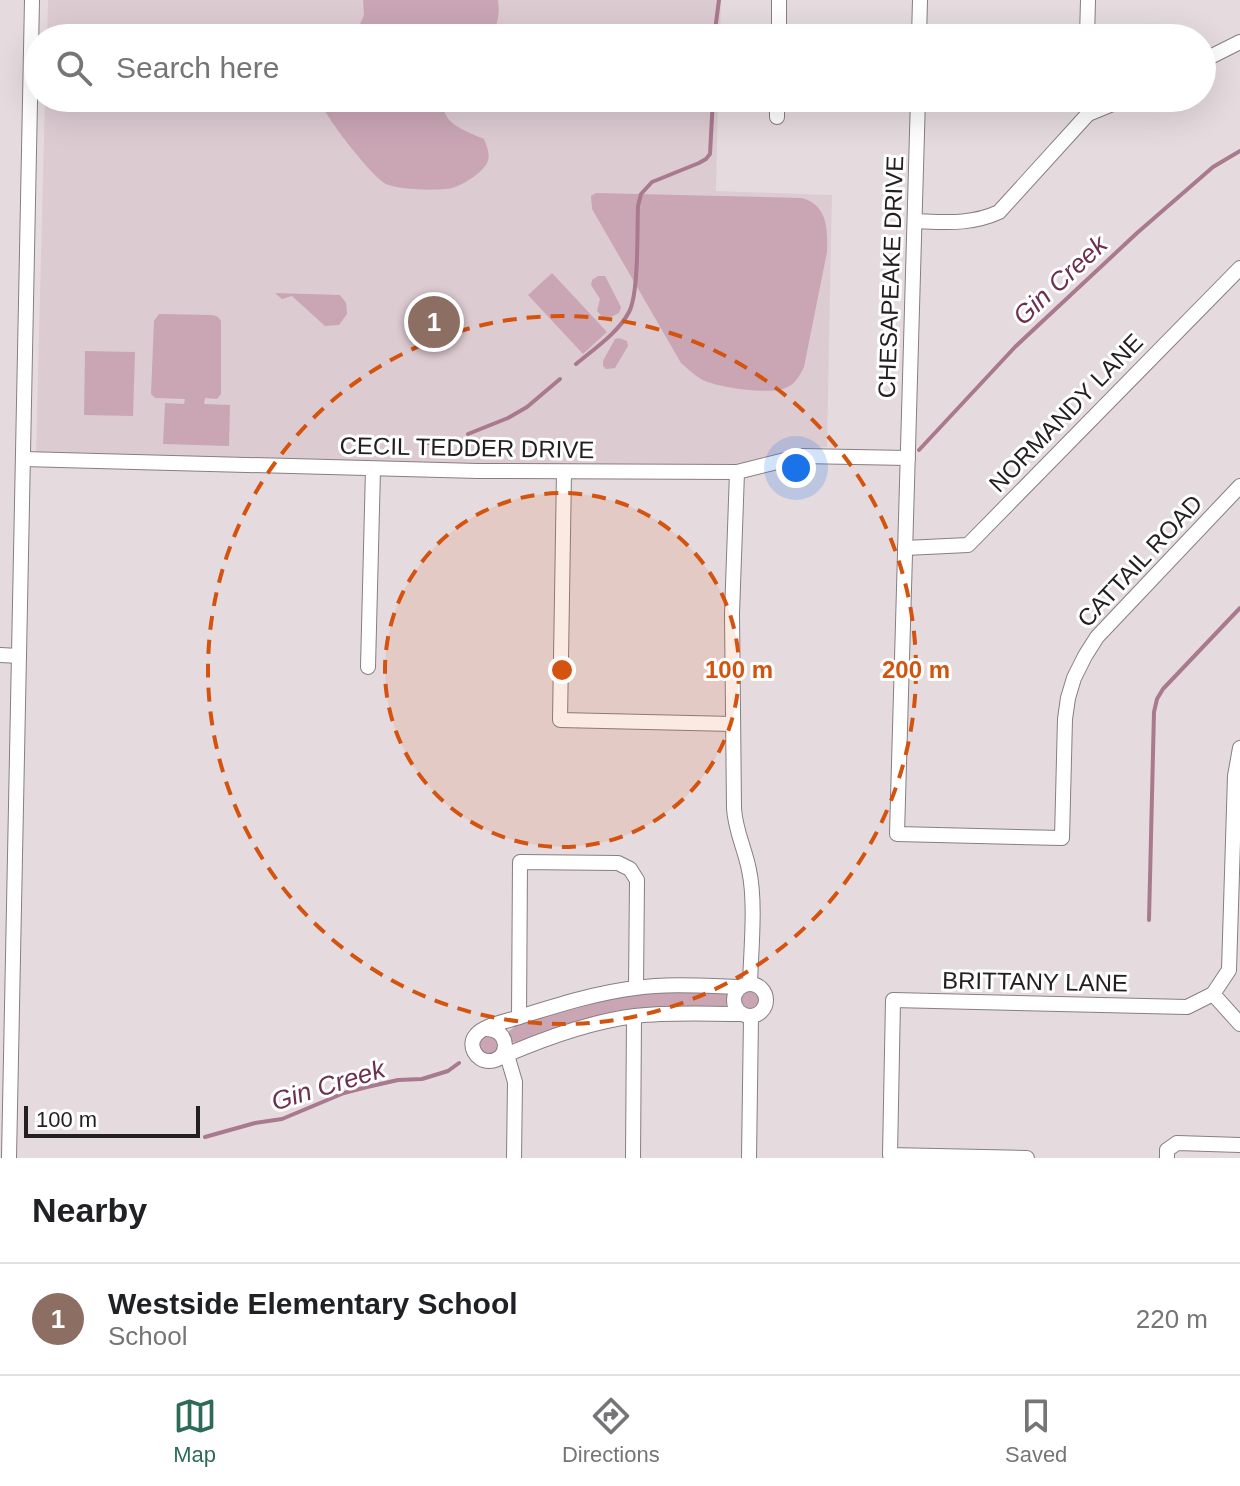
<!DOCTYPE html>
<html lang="en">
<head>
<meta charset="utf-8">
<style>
	:root { --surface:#fff; --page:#f6f6f6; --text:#202124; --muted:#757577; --line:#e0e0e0; --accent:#2d6b57 }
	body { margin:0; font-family:Helvetica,sans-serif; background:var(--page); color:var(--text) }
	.scale { position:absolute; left:24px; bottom:20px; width:176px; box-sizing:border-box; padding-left:8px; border:4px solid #231f21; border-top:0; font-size:22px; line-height:28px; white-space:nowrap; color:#231f21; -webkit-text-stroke:6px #fff; paint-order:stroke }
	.you { position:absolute; left:796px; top:468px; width:28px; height:28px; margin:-20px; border:6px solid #fff; border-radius:50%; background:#1a73e8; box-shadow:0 0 0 12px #1a73e833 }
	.badge { display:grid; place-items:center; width:52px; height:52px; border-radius:50%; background:var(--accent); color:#fff; font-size:26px; font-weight:700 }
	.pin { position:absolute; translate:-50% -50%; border:4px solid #fff; box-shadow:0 2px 8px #0006 }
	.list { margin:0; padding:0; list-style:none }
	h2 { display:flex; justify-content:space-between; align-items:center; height:104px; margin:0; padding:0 32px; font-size:34px }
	h2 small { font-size:26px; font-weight:400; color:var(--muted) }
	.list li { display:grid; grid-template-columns:52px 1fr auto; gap:24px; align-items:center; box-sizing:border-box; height:112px; padding:0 32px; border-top:2px solid var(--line) }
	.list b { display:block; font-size:30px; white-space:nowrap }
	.list p { margin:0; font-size:26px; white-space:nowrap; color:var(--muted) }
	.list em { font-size:26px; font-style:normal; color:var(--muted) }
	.icon { flex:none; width:44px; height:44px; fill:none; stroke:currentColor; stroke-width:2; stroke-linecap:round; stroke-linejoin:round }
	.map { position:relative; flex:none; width:1240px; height:1158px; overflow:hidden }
	.search { position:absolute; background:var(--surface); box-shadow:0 8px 32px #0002; left:24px; right:24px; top:24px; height:88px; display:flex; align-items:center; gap:20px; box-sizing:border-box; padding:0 28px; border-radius:44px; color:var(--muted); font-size:30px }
	.sheet { height:216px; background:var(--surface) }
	nav { display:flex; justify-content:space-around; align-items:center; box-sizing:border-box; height:112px; border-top:2px solid var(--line); background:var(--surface); font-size:22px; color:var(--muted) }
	nav a { display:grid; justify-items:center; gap:4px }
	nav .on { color:var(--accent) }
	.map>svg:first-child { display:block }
	.built { fill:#ddcbd2 }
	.green { fill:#caa6b5 }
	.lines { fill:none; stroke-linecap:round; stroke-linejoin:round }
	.stream { stroke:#a9798e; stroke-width:4 }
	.minor-casing { stroke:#877e82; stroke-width:16 }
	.minor { stroke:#fff; stroke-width:14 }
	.ring { fill:none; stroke:#d4530e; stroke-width:4; stroke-dasharray:14 10 }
	.labels { text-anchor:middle; stroke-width:6; stroke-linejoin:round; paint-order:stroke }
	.street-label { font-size:24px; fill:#231f21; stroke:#fff }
	.water-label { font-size:26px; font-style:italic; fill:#6d2f4d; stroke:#fff }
	.centre { fill:#d4530e; stroke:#fff; stroke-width:4 }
	.ring-label { font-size:24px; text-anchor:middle; font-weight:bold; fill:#d4530e; stroke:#fff; stroke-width:6; stroke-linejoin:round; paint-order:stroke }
</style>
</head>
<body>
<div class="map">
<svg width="1240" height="1158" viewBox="0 0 1240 1158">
	<rect width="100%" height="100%" fill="#e5dbdf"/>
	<g class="built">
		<path d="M 48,0 L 721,0 L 720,38 L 47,38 Z"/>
		<path d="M 45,98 L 718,98 L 716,191 L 832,195 L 827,447 L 799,449 L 738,464 L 710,465 L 469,464 L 36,452 Z"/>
	</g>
	<g class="green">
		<path d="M 363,0 L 498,0 C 500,14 498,26 489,38 L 354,38 L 364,15 Z"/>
		<path d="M 318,98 L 445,98 C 437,123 466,131 484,139 C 487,147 491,155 487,163 C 482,173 463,185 452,188 C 439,191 398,190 386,184 C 370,175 324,115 318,98 Z"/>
		<path d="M 596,193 L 801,198 C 827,204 828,228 827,252 L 804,367 C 799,377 795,385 783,389 C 766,394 717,388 701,379 C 694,375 687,368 681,363 L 592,209 L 591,196 Z"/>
		<path d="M 552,273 L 607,332 L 583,354 L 528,295 Z"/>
		<path d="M 598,276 L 605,276 L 621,307 L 619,313 L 605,320 L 597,311 L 600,299 L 591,285 L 592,280 Z"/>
		<path d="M 275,293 L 340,295 L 346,303 L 347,314 L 339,325 L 325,326 L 292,296 L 282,299 Z"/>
		<path d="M 159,314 L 213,315 L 218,317 L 221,321 L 221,394 L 217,399 L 205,398 L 204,404 L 230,405 L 229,446 L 163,444 L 165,403 L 184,404 L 185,399 L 155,398 L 151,394 L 154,321 Z"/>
		<path d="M 619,338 L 627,341 L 628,346 L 615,368 L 606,369 L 603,366 L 603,361 L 615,339 Z"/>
		<path d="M 85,351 L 135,352 L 133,416 L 84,415 Z"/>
		<circle cx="750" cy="1000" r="11"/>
		<path d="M 668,991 L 722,992 L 727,994 L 728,999 L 726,1006 L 722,1008 L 516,1043 L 512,1042 L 509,1038 L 508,1032 C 517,1023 531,1021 543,1017 C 584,1003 625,994 668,991 Z"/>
		<path d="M 482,1035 L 496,1036 L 499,1049 L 491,1055 L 481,1052 L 478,1042 Z"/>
	</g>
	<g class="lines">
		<g class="stream">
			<path d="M 714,38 L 719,0"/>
			<path d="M 576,364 C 594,349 618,333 629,312 C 639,293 637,230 638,206 L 641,194 L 652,182 L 699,163 L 706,159 L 710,154 L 713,98"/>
			<path d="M 468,434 L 508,418 L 527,407 L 560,379"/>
			<path d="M 428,443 L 453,438"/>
			<path d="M 919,450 L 1015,347 L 1137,233 L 1213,167 L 1240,151"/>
			<path d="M 1149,920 L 1154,712 L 1157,699 L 1163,689 L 1240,608"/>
			<path d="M 205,1137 L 255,1123 L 282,1119 L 344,1093 L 367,1087 L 398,1080 L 422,1079 L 448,1071 L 459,1063"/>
		</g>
		<g class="minor-casing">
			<g id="minor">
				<path d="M 779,38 L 779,0"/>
				<path d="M 919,38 L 920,0"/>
				<path d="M 1087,38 L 1088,0"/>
				<path d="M 1202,61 L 1240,42"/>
				<path d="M 918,98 L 897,834 L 1062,838 L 1065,719 L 1068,698 L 1074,678 L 1085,656 L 1097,637 L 1240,486"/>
				<path d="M 1086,98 L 1088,114"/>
				<path d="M 777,117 L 777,98"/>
				<path d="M 915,221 C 945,222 971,225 999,212 L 1088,114 L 1127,98"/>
				<path d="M 23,459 L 478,471 L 737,472 L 801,456 L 908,458"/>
				<path d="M 564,472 L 560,720 L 733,724"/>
				<path d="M 737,472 L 732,614 L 734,808 C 735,830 745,849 749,870 C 756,902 751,950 750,984"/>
				<path d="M 905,548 L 968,545 L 1240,268"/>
				<path d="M 0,655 L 19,656"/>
				<path d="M 368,667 L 373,469"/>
				<circle cx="750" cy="1000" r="16"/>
				<path d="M 1213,994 L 1240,1024"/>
				<path d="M 519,1017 L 520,862 L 618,863 L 630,869 L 637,880 L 636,987"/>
				<path d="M 484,1029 C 511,1027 511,1061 489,1061 C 476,1061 467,1045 476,1035 C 484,1025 505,1022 516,1018 C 555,1006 595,993 635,988 C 670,983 706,986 740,987"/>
				<path d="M 507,1055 L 515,1082 L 514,1158"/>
				<path d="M 499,1058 C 542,1039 588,1022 635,1016 C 670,1012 705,1014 741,1014"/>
				<path d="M 9,1158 L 32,0"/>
				<path d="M 633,1158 L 634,1017"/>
				<path d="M 749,1158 L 751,1017"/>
				<path d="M 1027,1158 L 890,1155 L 893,1000 L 1187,1007 L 1213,994 L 1229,970 L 1235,776 L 1240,748"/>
				<path d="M 1167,1158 L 1167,1150 L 1177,1143 L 1240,1145"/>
			</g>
		</g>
		<use href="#minor" class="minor"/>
	</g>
	<circle cx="562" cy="670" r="177" fill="#d4530e" fill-opacity=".12"/>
	<g class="ring">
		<circle cx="562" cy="670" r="177"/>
		<circle cx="562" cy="670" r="354"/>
	</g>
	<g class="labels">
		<g class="street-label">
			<text transform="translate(891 277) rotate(-88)" y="8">CHESAPEAKE DRIVE</text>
			<text transform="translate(1066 413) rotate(-46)" y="8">NORMANDY LANE</text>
			<text transform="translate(467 448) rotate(1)" y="8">CECIL TEDDER DRIVE</text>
			<text transform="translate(1140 561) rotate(-47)" y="8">CATTAIL ROAD</text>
			<text transform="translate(1035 982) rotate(1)" y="8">BRITTANY LANE</text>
		</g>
		<g class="water-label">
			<text transform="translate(1060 280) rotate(-43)" y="9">Gin Creek</text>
			<text transform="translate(328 1085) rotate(-17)" y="9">Gin Creek</text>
		</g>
	</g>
	<circle cx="562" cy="670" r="12" class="centre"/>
	<g class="ring-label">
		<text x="739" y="678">100 m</text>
		<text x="916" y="678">200 m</text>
	</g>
</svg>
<div class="scale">100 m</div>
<div class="you"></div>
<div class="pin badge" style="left:434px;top:322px;background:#8d6e63">1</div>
<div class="search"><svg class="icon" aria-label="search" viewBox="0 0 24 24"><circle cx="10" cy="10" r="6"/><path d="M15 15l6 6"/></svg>Search here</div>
</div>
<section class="sheet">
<h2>Nearby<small></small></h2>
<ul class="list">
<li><span class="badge" style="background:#8d6e63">1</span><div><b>Westside Elementary School</b><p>School</p></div><em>220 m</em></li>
</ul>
</section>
<nav>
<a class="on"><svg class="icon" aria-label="map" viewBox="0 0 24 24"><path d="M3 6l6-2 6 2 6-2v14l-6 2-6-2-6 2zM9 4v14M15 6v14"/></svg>Map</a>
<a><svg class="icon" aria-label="directions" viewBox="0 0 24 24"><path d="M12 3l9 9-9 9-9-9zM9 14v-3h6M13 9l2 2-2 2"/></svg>Directions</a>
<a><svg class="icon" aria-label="saved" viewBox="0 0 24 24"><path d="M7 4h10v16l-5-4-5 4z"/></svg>Saved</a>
</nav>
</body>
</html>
